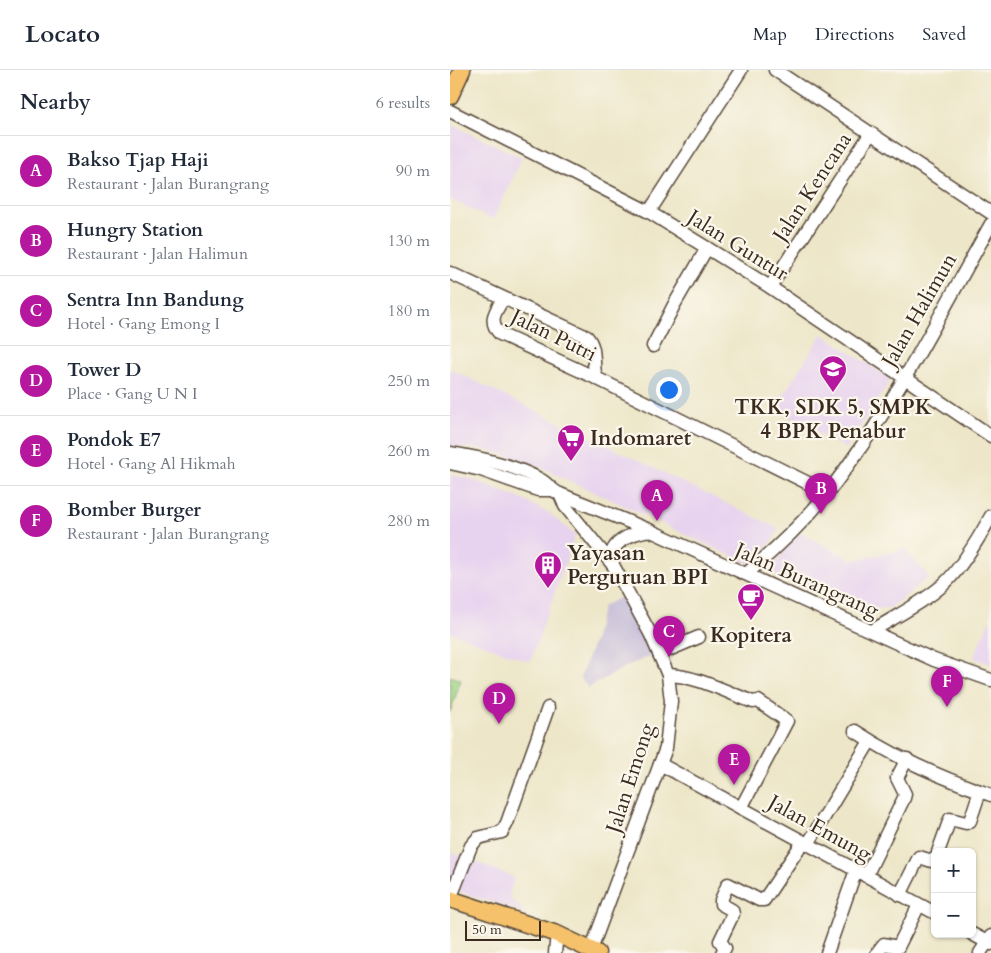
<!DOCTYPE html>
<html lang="en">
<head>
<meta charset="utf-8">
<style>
	:root { --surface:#fff; --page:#f6f6f7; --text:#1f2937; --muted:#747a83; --line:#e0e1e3; --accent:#b5179e }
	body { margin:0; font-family:Cardo,serif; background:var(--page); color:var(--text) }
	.controls { position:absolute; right:15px; bottom:15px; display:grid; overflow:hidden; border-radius:8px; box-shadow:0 1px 4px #0004 }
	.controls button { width:45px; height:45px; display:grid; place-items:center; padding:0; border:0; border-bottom:1px solid var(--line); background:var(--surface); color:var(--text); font:25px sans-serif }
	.scale { position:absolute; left:15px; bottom:12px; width:76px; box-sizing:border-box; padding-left:5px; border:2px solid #3b2a1e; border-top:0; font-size:14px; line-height:18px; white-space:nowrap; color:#3b2a1e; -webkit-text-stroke:4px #fbf7ec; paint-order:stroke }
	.you { position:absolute; left:218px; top:319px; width:18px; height:18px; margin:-12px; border:4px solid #fff; border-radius:50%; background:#1a73e8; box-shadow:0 0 0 8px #1a73e833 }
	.badge { display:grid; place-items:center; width:32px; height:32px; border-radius:50%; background:var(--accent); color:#fff; font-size:16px; font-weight:700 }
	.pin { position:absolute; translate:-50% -41px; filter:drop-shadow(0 1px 2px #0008) }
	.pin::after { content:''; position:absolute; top:26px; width:18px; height:15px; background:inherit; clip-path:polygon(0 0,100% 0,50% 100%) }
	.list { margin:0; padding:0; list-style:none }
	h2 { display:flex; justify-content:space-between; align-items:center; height:65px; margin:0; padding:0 20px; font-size:21px }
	h2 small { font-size:16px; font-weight:400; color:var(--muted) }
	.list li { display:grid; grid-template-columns:32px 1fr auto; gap:15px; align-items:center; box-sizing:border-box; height:70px; padding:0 20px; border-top:1px solid var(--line) }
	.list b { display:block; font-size:19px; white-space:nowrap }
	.list p { margin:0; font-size:16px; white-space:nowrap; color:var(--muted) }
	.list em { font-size:16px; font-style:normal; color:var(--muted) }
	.map { position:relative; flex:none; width:541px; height:883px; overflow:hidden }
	header { display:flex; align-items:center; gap:30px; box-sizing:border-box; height:70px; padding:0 25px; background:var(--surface); border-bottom:1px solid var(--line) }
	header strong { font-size:24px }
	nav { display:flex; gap:28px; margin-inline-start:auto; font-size:18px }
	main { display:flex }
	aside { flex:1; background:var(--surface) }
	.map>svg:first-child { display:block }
	.built { fill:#e7d2ef }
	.industrial { fill:#c8bfd8 }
	.green { fill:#9ad183; stroke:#6a7e50 }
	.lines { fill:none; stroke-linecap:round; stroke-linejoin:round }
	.minor-casing { stroke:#564638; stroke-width:15 }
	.major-casing { stroke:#564638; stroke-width:19 }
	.minor { stroke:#fff; stroke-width:12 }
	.major { stroke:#f5c16b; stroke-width:16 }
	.labels { text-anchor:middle; stroke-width:4.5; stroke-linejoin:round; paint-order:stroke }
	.street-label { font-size:21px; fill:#3b2a1e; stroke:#fbf7ec }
	.poi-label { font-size:21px; font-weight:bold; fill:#3b2a1e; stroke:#fbf7ec }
</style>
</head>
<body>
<header>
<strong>Locato</strong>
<nav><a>Map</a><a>Directions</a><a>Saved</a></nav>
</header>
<main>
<aside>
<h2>Nearby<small>6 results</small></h2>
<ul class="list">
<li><span class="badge">A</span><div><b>Bakso Tjap Haji</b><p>Restaurant · Jalan Burangrang</p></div><em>90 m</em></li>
<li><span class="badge">B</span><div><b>Hungry Station</b><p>Restaurant · Jalan Halimun</p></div><em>130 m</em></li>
<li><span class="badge">C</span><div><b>Sentra Inn Bandung</b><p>Hotel · Gang Emong I</p></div><em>180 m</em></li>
<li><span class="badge">D</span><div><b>Tower D</b><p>Place · Gang U N I</p></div><em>250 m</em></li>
<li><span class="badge">E</span><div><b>Pondok E7</b><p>Hotel · Gang Al Hikmah</p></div><em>260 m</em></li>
<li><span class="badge">F</span><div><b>Bomber Burger</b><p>Restaurant · Jalan Burangrang</p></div><em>280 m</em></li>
</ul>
</aside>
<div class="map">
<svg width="541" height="883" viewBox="0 0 541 883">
	<rect width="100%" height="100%" fill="#fbf7ec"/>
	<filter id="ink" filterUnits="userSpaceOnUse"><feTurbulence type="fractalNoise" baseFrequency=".02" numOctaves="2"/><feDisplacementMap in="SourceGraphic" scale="10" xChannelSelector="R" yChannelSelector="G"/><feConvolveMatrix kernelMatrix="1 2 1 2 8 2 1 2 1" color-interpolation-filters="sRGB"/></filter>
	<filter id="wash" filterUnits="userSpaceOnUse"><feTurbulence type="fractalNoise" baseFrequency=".0096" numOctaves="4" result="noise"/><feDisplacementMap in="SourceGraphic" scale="20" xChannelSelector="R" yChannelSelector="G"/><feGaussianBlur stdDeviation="1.12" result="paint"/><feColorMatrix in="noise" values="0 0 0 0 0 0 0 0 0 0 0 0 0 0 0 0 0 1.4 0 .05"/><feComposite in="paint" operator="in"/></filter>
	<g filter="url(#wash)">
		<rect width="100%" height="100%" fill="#ede6c8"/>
		<g class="built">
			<path d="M 2,55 L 72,88 L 43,150 L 0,129 Z"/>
			<path d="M 372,264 L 441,309 L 396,379 L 325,338 Z"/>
			<path d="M 0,299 L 329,459 L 305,497 L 82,393 L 34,379 L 0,377 Z"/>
			<path d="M 0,405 L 17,408 L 65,426 L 99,443 L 125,465 L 80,592 L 0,562 Z"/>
			<path d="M 349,462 L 402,490 L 448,481 L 454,478 L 479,507 L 440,538 L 397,538 L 319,502 Z"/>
			<path d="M 539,551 L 541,552 L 541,594 L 524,588 Z"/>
			<path d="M 0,782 L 64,807 L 59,827 L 78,845 L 0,818 Z"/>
		</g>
		<path class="industrial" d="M 171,527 L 193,560 L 204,585 L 179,595 L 138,618 L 130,608 L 144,571 L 153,536 Z"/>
		<path class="green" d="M 0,606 L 11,610 L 0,642 Z"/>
	</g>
	<g filter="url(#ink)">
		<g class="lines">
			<g class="minor-casing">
				<g id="minor">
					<path d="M 325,0 L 541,143"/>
					<path d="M 0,41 L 199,142 L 320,217 L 541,366"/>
					<path d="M 199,142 L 291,0"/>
					<path d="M 0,203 L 137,267 C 147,278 142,294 146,308"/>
					<path d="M 320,217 L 421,63"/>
					<path d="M 53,229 C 45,242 38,251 50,264 L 146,308 L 378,423"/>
					<path d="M 203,276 L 224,235 L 257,178"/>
					<path d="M 0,383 C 30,388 65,395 91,410 C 98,414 102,421 110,424 L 199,460 L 484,590 L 541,610"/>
					<path d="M 0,393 L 31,400 L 88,420 L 101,420"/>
					<path d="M 110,424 L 115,436 L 163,495 L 201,565 L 218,605 L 221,631 L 216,678 L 141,880"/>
					<path d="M 163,495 C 155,473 182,463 199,460"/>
					<path d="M 296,504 C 326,479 355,451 379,421 C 443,339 490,244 541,154"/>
					<path d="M 422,561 C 446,546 473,533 494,514 C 510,499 530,466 541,446"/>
					<path d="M 209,584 L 249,567"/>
					<path d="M 218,605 C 244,605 279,623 303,632 L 308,631 L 337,651 L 291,738"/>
					<path d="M 405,661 C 446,688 494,709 541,725"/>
					<path d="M 210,694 L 485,843"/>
					<path d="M 358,774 L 420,671"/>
					<path d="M 488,782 L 500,749 L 516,753 L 520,751 L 530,721"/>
					<path d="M 416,806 L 454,728 L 455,724 L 447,708 L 457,689"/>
					<path d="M 450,825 L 469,787 L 482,791 L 485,789"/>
					<path d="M 0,829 L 21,776 L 28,768 L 52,762 L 57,753 L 98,638"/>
					<path d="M 522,864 L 541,874"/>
					<path d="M 105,883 L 107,864"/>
					<path d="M 272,883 L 275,878 L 270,871 L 283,844 L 282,840 L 271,834 L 271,830 L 278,814 L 309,830 L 314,830 L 353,772"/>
					<path d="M 377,883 L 406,800"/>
					<path d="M 427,883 L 434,874 L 448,877 L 469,835"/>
					<path d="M 530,883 L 541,866"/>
				</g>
			</g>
			<g class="major-casing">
				<g id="major">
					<path d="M 0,26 L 12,0"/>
					<path d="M 0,829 L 107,864 L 147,883"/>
				</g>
			</g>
			<use href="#minor" class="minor"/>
			<use href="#major" class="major"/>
		</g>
	</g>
	<defs>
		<g id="school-pin" transform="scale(1.4375)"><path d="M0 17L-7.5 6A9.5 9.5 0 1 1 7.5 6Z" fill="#b5179e" stroke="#fbf7ec"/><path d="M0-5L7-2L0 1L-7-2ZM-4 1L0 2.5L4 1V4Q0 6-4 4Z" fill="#fff"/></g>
		<g id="supermarket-pin" transform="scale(1.4375)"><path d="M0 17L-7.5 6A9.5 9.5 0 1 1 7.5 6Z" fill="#b5179e" stroke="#fbf7ec"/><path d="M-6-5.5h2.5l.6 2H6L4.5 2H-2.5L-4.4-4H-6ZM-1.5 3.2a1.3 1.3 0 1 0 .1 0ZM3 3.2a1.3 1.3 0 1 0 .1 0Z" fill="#fff"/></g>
		<g id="building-pin" transform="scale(1.4375)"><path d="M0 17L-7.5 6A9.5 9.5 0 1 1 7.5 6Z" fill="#b5179e" stroke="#fbf7ec"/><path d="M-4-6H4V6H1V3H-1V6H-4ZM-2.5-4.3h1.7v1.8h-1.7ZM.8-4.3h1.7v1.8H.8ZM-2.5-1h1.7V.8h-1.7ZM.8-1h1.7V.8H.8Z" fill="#fff"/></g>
		<g id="cafe-pin" transform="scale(1.4375)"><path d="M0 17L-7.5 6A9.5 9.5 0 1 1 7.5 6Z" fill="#b5179e" stroke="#fbf7ec"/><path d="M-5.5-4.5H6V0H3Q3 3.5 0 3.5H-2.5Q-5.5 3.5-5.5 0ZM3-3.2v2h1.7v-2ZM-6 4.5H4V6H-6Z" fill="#fff"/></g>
	</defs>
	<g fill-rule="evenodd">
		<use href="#school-pin" x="383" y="299"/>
		<use href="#supermarket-pin" x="121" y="368"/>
		<use href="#building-pin" x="98" y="495"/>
		<use href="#cafe-pin" x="301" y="527"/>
	</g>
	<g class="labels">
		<g class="street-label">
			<text transform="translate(362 117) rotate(-57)" y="7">Jalan Kencana</text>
			<text transform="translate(288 175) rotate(32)" y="7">Jalan Guntur</text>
			<text transform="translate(469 240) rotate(-60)" y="7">Jalan Halimun</text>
			<text transform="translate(104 265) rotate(26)" y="7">Jalan Putri</text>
			<text transform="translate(357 510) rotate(24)" y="7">Jalan Burangrang</text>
			<text transform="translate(180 708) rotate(-72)" y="7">Jalan Emong</text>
			<text transform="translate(370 758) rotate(29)" y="7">Jalan Emung</text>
		</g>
		<g class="poi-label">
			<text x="383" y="344">TKK, SDK 5, SMPK<tspan x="383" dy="24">4 BPK Penabur</tspan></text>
			<text x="140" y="375" text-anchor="start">Indomaret</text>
			<text x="117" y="490" text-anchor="start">Yayasan<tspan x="117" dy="24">Perguruan BPI</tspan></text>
			<text x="301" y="572">Kopitera</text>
		</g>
	</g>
</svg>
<div class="controls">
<button>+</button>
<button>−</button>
</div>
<div class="scale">50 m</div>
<div class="you"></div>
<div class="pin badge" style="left:207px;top:451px">A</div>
<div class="pin badge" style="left:371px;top:444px">B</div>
<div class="pin badge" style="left:219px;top:587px">C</div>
<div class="pin badge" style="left:49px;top:654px">D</div>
<div class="pin badge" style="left:284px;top:715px">E</div>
<div class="pin badge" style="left:497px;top:637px">F</div>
</div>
</main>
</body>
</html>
